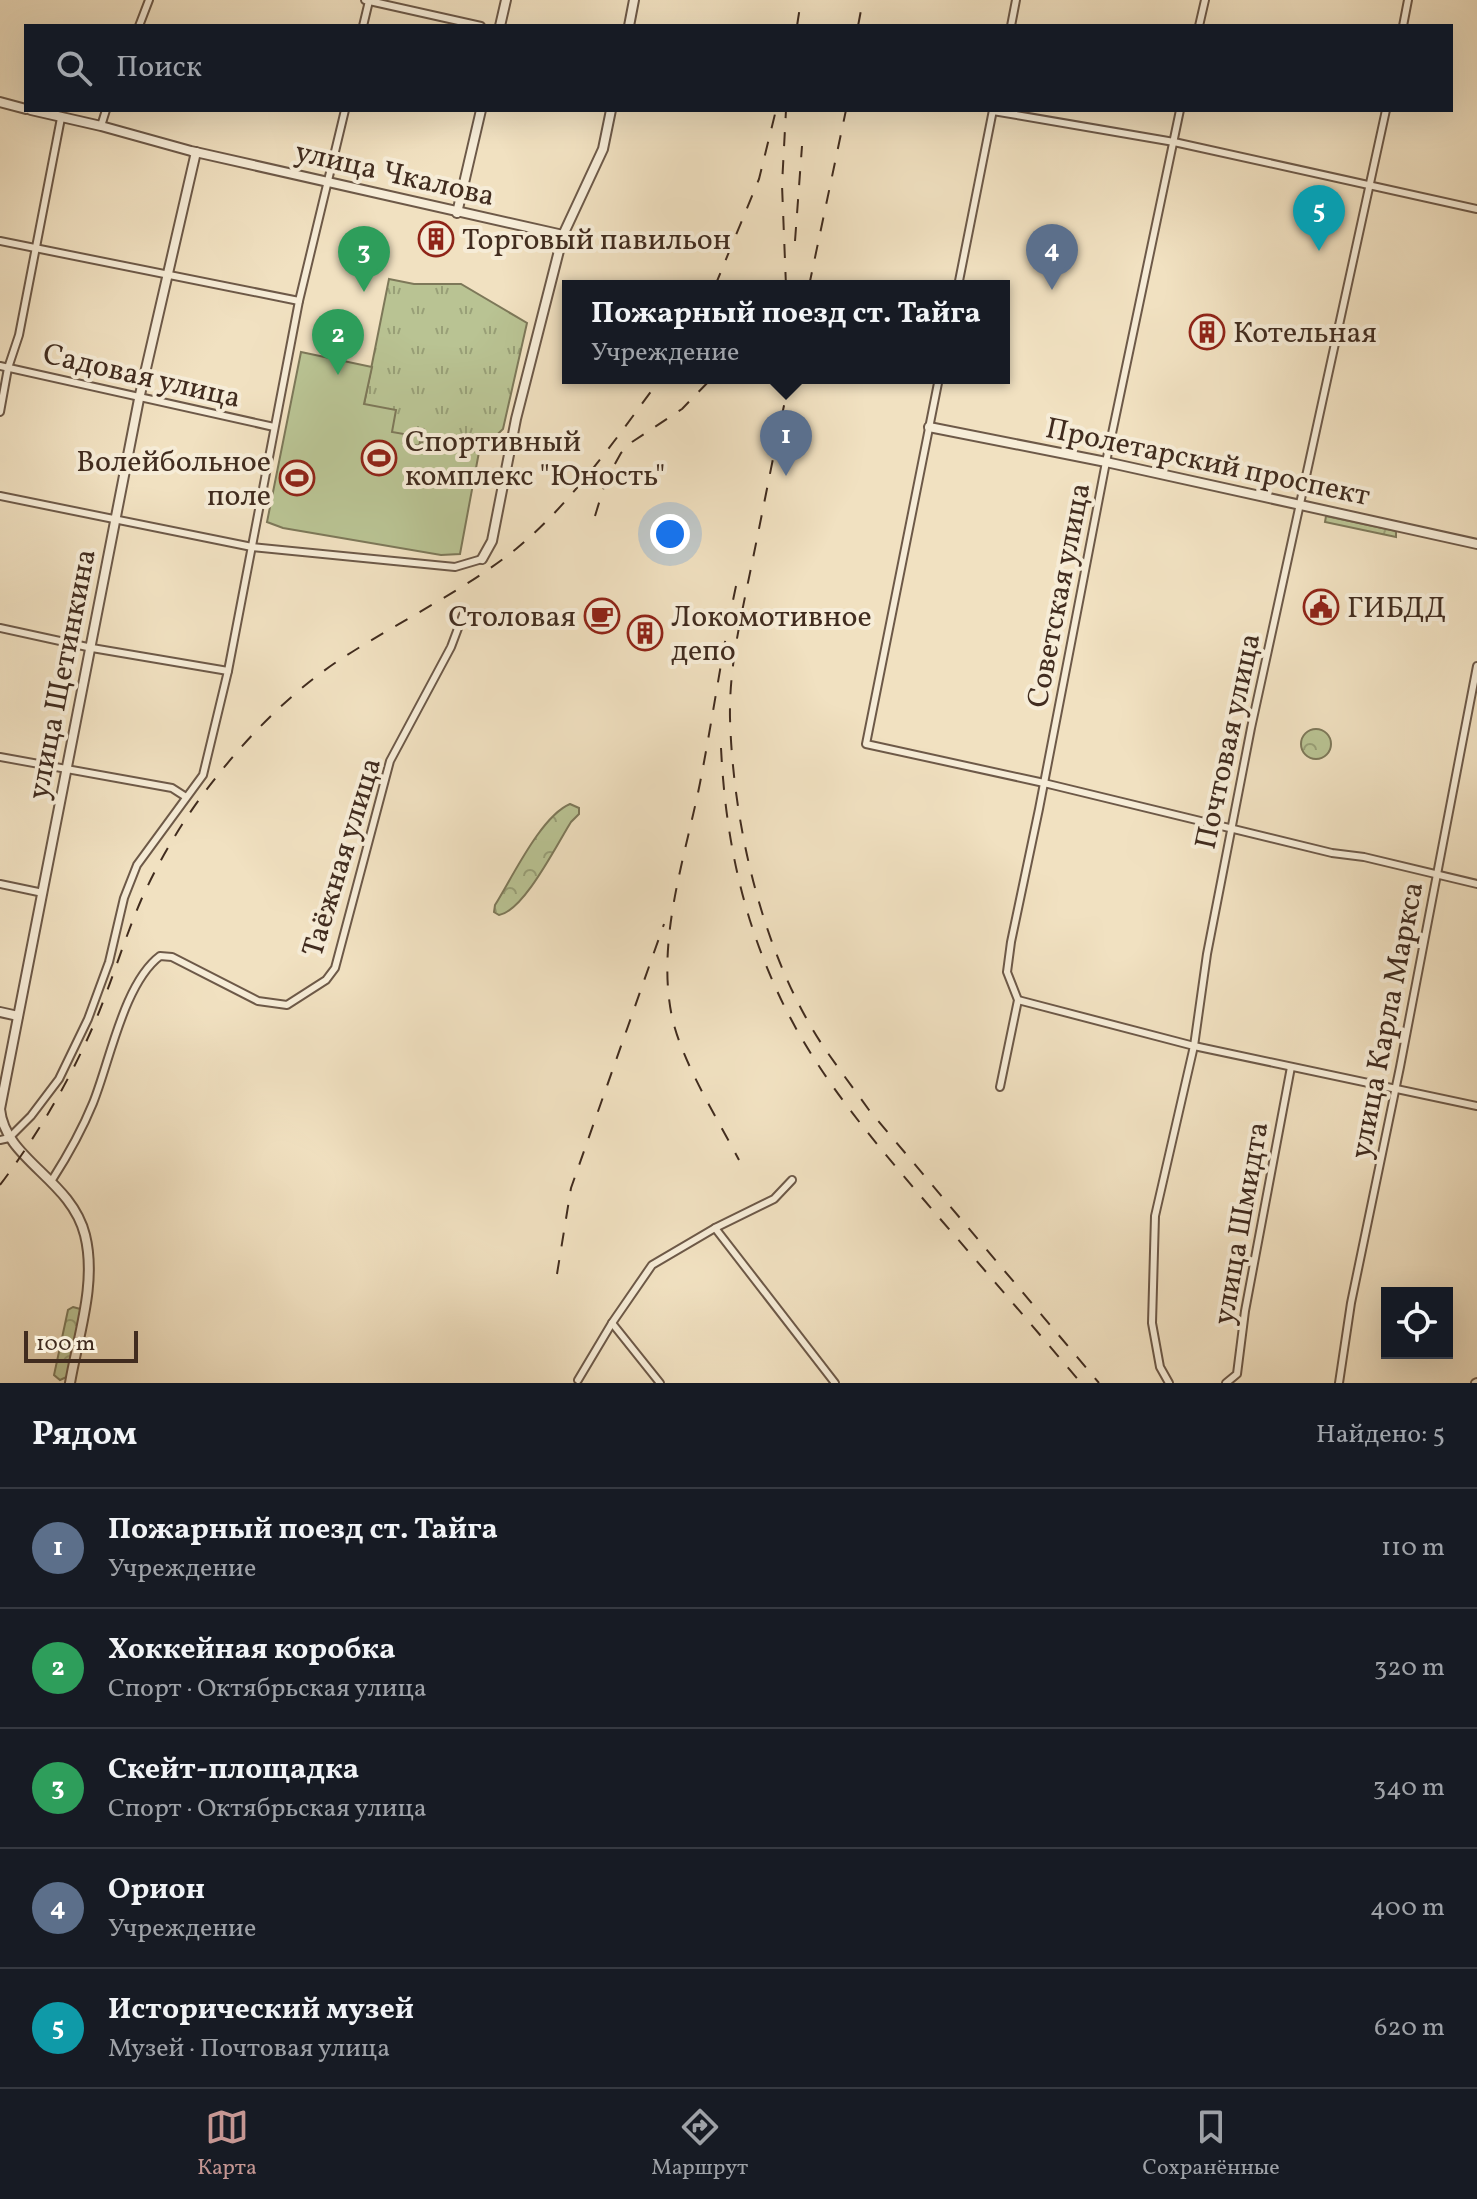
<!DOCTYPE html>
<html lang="ru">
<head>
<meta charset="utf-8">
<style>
	:root { --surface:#171b24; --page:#242831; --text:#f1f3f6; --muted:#9ea1a6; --line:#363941; --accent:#c59692 }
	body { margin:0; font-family:Vollkorn,serif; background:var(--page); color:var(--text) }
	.controls { position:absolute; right:24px; bottom:24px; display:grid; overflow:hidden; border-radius:0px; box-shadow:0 8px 32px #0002 }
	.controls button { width:72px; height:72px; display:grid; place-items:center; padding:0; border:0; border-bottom:2px solid var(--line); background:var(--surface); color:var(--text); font:40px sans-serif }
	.scale { position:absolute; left:24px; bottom:20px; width:114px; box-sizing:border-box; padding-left:8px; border:4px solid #412c1f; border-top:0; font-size:22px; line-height:28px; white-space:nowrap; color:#412c1f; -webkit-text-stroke:6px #f6ecd7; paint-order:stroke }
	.you { position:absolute; left:670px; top:534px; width:28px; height:28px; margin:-20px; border:6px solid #fff; border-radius:50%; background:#1a73e8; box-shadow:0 0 0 12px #1a73e833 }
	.badge { display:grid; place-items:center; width:52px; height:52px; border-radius:50%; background:var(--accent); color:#fff; font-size:26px; font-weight:700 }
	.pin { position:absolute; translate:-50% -66px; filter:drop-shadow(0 2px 4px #0008) }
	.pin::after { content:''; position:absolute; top:42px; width:28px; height:24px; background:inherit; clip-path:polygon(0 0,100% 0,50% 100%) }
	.popup { position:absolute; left:562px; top:280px; width:448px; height:104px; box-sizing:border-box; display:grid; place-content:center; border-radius:0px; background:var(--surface); filter:drop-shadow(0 2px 6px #0005); font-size:26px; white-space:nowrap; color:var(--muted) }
	.popup b { font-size:30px; color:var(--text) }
	.popup::after { content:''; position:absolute; left:50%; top:100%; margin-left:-16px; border:16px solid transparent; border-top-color:var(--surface) }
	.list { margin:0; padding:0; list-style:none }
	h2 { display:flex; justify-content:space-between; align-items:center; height:104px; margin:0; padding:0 32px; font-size:34px }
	h2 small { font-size:26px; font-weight:400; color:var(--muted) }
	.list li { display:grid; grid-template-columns:52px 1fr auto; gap:24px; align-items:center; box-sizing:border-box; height:120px; padding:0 32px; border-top:2px solid var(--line) }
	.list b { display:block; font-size:30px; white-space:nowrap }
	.list p { margin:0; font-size:26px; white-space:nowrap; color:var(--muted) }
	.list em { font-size:26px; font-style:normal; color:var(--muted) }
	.icon { flex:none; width:44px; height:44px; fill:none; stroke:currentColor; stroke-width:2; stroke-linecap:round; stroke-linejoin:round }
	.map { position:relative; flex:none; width:1477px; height:1383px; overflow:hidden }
	.search { position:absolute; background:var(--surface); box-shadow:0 8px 32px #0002; left:24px; right:24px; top:24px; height:88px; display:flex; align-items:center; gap:20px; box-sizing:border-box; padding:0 28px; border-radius:0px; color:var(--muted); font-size:30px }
	.sheet { height:704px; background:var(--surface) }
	nav { display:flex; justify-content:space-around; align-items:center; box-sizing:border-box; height:112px; border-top:2px solid var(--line); background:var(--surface); font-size:22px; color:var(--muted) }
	nav a { display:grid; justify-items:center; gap:4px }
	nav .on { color:var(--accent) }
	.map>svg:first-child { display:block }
	.grass { fill:url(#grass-tufts); stroke:#7d7859; stroke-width:2 }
	.forest { fill:url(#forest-crowns); stroke:#7d7859; stroke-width:2 }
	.pitch { fill:#b9c393; stroke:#7d7859; stroke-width:2 }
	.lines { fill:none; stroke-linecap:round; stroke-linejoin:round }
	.minor-casing { stroke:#6d5948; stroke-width:10 }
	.tertiary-casing { stroke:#6d5948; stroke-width:12 }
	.minor { stroke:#f6ecd7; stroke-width:6 }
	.tertiary { stroke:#f6ecd7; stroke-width:8 }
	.rail { stroke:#412c1f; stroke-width:2; stroke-dasharray:14 14; stroke-linecap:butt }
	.labels { text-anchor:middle; stroke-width:8; stroke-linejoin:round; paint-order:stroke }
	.street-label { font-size:30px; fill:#412c1f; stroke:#f6ecd7 }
	.poi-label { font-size:30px; fill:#412c1f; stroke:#f6ecd7; text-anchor:start }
</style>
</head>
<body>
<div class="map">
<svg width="1477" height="1383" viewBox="0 0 1477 1383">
	<defs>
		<pattern id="grass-tufts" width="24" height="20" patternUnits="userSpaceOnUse" patternTransform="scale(2)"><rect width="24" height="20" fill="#b9c393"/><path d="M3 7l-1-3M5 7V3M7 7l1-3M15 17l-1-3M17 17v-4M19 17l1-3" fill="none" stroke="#989f77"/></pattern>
		<pattern id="forest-crowns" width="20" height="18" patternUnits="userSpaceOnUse" patternTransform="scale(2)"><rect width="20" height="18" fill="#b9c393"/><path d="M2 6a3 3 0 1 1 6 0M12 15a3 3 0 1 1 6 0" fill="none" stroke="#989f77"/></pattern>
	</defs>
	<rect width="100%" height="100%" fill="#f1e1c1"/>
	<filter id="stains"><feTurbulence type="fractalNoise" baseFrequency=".0025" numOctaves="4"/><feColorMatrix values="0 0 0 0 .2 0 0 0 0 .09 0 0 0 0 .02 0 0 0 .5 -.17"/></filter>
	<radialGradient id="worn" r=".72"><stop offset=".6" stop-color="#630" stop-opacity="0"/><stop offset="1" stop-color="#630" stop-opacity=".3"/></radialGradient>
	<path class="grass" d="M 389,279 L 414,284 L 461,284 L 527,323 L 503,429 L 479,452 L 421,442 L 419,446 L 402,443 L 364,404 Z"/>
	<g class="forest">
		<path d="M 1326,516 L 1396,531 L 1396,537 L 1325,522 Z"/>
		<circle cx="1316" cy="744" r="15"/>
		<path d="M 570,804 L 579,808 L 579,814 L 571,822 C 557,844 524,911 499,915 L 494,912 L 495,905 C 512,878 541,816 570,804 Z"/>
		<path d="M 73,1307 L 84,1310 L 71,1375 L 60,1380 L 54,1375 L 68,1310 Z"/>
	</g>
	<path class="pitch" d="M 301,352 L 372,367 L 364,404 L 396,410 L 392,432 L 404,434 L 403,443 L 419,446 L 420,442 L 479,452 L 460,554 L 441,555 L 283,528 L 267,522 Z"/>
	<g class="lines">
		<g class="minor-casing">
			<g id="minor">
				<path d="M 365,0 L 481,26"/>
				<path d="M 139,26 L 149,0"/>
				<path d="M 363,26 L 369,1"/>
				<path d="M 1011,26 L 1016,0"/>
				<path d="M 1199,26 L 1205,0"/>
				<path d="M 1403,26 L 1408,0"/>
				<path d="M 993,111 L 1174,142 L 1477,209"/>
				<path d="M 101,126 L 106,110"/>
				<path d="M 0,241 L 299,301"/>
				<path d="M 958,286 L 993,110"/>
				<path d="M 0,366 L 274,427"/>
				<path d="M 939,378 L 866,744 L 1044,783 L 1332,853 L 1364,857 L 1477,884"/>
				<path d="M 0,412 L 8,368 L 19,335 L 61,118"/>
				<path d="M 0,496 L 252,547 L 455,567 L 482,559"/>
				<path d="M 0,628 L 92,648 L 228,671"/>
				<path d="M 0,757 L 172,788 L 186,797"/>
				<path d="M 0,884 L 43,893"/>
				<path d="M 1018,1000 L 1194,1046 L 1477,1106"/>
				<path d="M 1000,1087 L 1018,1000 L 1007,972 L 1011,942 L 1039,809 L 1106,462 L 1180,110"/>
				<path d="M 0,1140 L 9,1138 L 31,1116 L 59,1079 L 88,1019 L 109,962 L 124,898 L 137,865 L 203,775 L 228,671 L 299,301 L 345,110"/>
				<path d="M 52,1180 C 68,1155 82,1130 93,1103 C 110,1061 124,983 160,956 L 172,957 L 258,1001 L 287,1005 L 326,980 L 335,968 L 390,761 L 451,647 L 463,615"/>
				<path d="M 715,1228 L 835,1383"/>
				<path d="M 612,1323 L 660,1383"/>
				<path d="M 578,1380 L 612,1323 L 652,1265 L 715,1228 L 774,1199 L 792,1180"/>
				<path d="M 1169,1383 L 1160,1367 L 1152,1323 L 1155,1216 L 1194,1046 L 1207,954 L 1251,728 L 1386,110"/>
				<path d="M 1226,1383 L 1237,1374 L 1245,1311 L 1291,1067"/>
				<path d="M 1339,1383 L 1351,1303 L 1400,1067 L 1477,666"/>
				<path d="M 1475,1383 L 1477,1382"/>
			</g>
		</g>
		<g class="tertiary-casing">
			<g id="tertiary">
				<path d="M 500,26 L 506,0"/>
				<path d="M 629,26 L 634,0"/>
				<path d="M 0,102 L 26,109"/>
				<path d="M 31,110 L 101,126 L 191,151 L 563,235"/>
				<path d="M 457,213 L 481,110"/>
				<path d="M 929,427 L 1106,462 L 1477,544"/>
				<path d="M 482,559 L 492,541 L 516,419 L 563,235 L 603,149 L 611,110"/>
				<path d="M 0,1012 L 18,1016"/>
				<path d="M 70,1383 C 78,1336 97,1283 85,1235 C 71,1179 5,1160 0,1109 L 139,399 L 196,152"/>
			</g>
		</g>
		<use href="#minor" class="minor"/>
		<use href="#tertiary" class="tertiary"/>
		<g class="rail">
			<path d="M 797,26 L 801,0"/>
			<path d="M 858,26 L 863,0"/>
			<path d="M 795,241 L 802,146"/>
			<path d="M 715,286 L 759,179 L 776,110"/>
			<path d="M 773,286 L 773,285"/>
			<path d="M 786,286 L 782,185 L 786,110"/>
			<path d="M 809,286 L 846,110"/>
			<path d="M 790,378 C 776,441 764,505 751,568 C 741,617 729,667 730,718 C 733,826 763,955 823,1046 C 838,1068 854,1089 869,1110 L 1099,1383"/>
			<path d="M 595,516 L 606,480 L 621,453 L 632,442 L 682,409 L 712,378"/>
			<path d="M 736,586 C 722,651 713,717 700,783 C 685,858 656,940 672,1017 C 682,1062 717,1118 739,1160"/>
			<path d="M 721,748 C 725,830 740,908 774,984 C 813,1074 879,1147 942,1221 C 989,1275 1035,1329 1081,1383"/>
			<path d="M 0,1185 C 39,1133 72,1077 97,1017 C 113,978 125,937 142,898 C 162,854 188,812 218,775 C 255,728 301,683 352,652 C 406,618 466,589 516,549 C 573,502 617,437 661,378"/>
			<path d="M 557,1274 L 571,1188 L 664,924"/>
		</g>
	</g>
	<defs>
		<g id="building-ring" transform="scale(1.8)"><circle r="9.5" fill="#f6ecd7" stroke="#8f2418" stroke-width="1.5"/><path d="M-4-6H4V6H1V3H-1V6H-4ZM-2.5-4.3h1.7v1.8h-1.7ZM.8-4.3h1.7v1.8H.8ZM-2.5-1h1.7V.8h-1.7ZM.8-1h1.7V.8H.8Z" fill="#8f2418"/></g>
		<g id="stadium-ring" transform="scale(1.8)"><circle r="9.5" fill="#f6ecd7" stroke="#8f2418" stroke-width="1.5"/><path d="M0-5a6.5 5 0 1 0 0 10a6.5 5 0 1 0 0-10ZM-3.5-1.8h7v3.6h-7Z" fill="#8f2418"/></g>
		<g id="civic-ring" transform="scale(1.8)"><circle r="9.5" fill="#f6ecd7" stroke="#8f2418" stroke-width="1.5"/><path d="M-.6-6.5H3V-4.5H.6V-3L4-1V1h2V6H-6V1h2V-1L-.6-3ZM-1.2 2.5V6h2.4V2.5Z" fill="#8f2418"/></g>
		<g id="cafe-ring" transform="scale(1.8)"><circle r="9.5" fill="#f6ecd7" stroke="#8f2418" stroke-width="1.5"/><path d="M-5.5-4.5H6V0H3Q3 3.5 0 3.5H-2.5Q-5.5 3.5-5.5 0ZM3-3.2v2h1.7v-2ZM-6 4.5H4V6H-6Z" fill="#8f2418"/></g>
	</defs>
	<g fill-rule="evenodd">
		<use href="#building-ring" x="436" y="239"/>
		<use href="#building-ring" x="1207" y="332"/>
		<use href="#stadium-ring" x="379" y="458"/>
		<use href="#stadium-ring" x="297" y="478"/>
		<use href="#civic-ring" x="1321" y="607"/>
		<use href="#cafe-ring" x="602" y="616"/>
		<use href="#building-ring" x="645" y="633"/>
	</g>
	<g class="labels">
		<g class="street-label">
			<text transform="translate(395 173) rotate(13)" y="10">улица Чкалова</text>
			<text transform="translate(142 375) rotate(13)" y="10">Садовая улица</text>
			<text transform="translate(1208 461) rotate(12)" y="10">Пролетарский проспект</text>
			<text transform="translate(1058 595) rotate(-79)" y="10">Советская улица</text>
			<text transform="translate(61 674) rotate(-79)" y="10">улица Щетинкина</text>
			<text transform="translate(1227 741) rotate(-78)" y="10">Почтовая улица</text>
			<text transform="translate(341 857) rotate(-73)" y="10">Таёжная улица</text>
			<text transform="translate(1386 1020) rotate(-79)" y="10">улица Карла Маркса</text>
			<text transform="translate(1240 1223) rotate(-80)" y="10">улица Шмидта</text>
		</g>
		<g class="poi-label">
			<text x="462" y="249">Торговый павильон</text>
			<text x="1233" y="342">Котельная</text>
			<text x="405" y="451">Спортивный<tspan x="405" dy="34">комплекс "Юность"</tspan></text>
			<text x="271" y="471" text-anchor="end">Волейбольное<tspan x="271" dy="34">поле</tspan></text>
			<text x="1347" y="617">ГИБДД</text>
			<text x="576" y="626" text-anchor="end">Столовая</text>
			<text x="671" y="626">Локомотивное<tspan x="671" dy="34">депо</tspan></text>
		</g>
	</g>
	<rect width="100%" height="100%" filter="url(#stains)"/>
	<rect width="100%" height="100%" fill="url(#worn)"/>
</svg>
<div class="controls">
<button><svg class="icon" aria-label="locate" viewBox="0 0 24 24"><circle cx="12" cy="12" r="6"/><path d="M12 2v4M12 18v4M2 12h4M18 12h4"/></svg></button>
</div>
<div class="scale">100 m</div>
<div class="you"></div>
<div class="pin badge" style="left:786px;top:476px;background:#5c6f8a">1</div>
<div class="popup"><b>Пожарный поезд ст. Тайга</b>Учреждение</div>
<div class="pin badge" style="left:338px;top:375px;background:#2e9e5b">2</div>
<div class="pin badge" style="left:364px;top:292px;background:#2e9e5b">3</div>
<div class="pin badge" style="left:1052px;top:290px;background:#5c6f8a">4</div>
<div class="pin badge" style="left:1319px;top:251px;background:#0f9aa8">5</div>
<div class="search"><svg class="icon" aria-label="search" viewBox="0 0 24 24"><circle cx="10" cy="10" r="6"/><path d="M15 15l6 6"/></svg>Поиск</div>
</div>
<section class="sheet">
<h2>Рядом<small>Найдено: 5</small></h2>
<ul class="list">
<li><span class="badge" style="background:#5c6f8a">1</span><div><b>Пожарный поезд ст. Тайга</b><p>Учреждение</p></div><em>110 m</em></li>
<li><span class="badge" style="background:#2e9e5b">2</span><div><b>Хоккейная коробка</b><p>Спорт · Октябрьская улица</p></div><em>320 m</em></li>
<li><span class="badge" style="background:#2e9e5b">3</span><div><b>Скейт-площадка</b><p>Спорт · Октябрьская улица</p></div><em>340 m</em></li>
<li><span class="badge" style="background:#5c6f8a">4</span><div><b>Орион</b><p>Учреждение</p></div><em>400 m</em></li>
<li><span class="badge" style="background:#0f9aa8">5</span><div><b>Исторический музей</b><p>Музей · Почтовая улица</p></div><em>620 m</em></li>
</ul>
</section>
<nav>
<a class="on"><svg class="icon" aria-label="map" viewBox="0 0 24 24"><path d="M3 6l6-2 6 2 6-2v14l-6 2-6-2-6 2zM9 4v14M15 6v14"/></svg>Карта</a>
<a><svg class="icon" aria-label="directions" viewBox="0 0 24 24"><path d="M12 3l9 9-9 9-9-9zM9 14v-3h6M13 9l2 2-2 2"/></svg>Маршрут</a>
<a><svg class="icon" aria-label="saved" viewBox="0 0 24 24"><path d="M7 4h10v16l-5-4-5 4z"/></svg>Сохранённые</a>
</nav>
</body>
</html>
